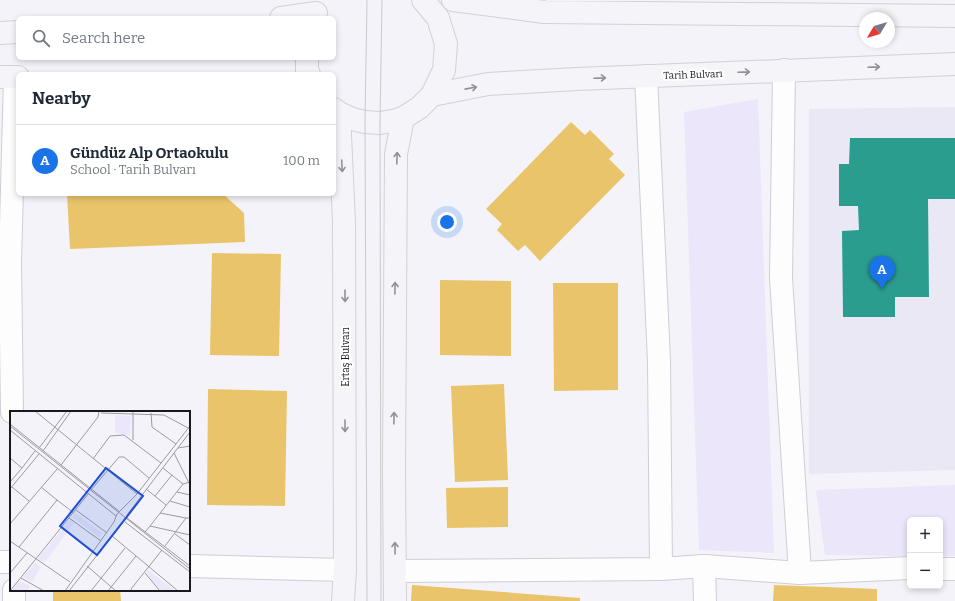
<!DOCTYPE html>
<html lang="en">
<head>
<meta charset="utf-8">
<style>
	:root { --surface:#fff; --page:#f6f6f7; --text:#1f2937; --muted:#747a83; --line:#e0e1e3; --accent:#1a73e8 }
	body { margin:0; font-family:Bitter,serif; background:var(--page); color:var(--text) }
	.controls { position:absolute; right:12px; bottom:12px; display:grid; overflow:hidden; border-radius:6px; box-shadow:0 2px 6px #0003 }
	.controls button { width:36px; height:36px; display:grid; place-items:center; padding:0; border:0; border-bottom:1px solid var(--line); background:var(--surface); color:var(--text); font:20px sans-serif }
	.compass { position:absolute; left:859px; top:12px; width:36px; height:36px; border-radius:50%; background:var(--surface); box-shadow:0 2px 6px #0003; rotate:232deg }
	.you { position:absolute; left:447px; top:222px; width:14px; height:14px; margin:-10px; border:3px solid #fff; border-radius:50%; background:#1a73e8; box-shadow:0 0 0 6px #1a73e833 }
	.badge { display:grid; place-items:center; width:26px; height:26px; border-radius:50%; background:var(--accent); color:#fff; font-size:13px; font-weight:700 }
	.pin { position:absolute; translate:-50% -33px; filter:drop-shadow(0 1px 2px #0008) }
	.pin::after { content:''; position:absolute; top:21px; width:14px; height:12px; background:inherit; clip-path:polygon(0 0,100% 0,50% 100%) }
	.list { margin:0; padding:0; list-style:none }
	h2 { display:flex; justify-content:space-between; align-items:center; height:52px; margin:0; padding:0 16px; font-size:17px }
	h2 small { font-size:13px; font-weight:400; color:var(--muted) }
	.list li { display:grid; grid-template-columns:26px 1fr auto; gap:12px; align-items:center; box-sizing:border-box; height:72px; padding:0 16px; border-top:1px solid var(--line) }
	.list b { display:block; font-size:15px; white-space:nowrap }
	.list p { margin:0; font-size:13px; white-space:nowrap; color:var(--muted) }
	.list em { font-size:13px; font-style:normal; color:var(--muted) }
	.icon { flex:none; width:22px; height:22px; fill:none; stroke:currentColor; stroke-width:2; stroke-linecap:round; stroke-linejoin:round }
	.map { position:relative; flex:none; width:955px; height:601px; overflow:hidden }
	.search { position:absolute; background:var(--surface); box-shadow:0 2px 6px #0003; left:16px; top:16px; width:320px; height:44px; display:flex; align-items:center; gap:10px; box-sizing:border-box; padding:0 14px; border-radius:6px; color:var(--muted); font-size:15px }
	.panel { position:absolute; background:var(--surface); box-shadow:0 2px 6px #0003; left:16px; top:72px; width:320px; height:124px; border-radius:6px }
	.map>svg:first-child { display:block }
	.built { fill:#ebe8f6 }
	.green { fill:#ebe6fa }
	.homes { fill:#e9c46a }
	.schools { fill:#2a9d8f }
	.lines { fill:none; stroke-linecap:round; stroke-linejoin:round }
	.minor-casing { stroke:#cfcdd5; stroke-width:24 }
	.major-casing { stroke:#d2d1d4; stroke-width:24 }
	.minor { stroke:#fdfdfe; stroke-width:22 }
	.major { stroke:#f5f4f8; stroke-width:22 }
	.tram { stroke:#c9c8ca; stroke-width:1 }
	.oneway { stroke:#929197 }
	.labels { text-anchor:middle; stroke-width:4; stroke-linejoin:round; paint-order:stroke }
	.street-label { font-size:10px; fill:#191720; stroke:#fff }
	.inset-road { fill:none; stroke:#9c9ba2; stroke-width:1 }
	.view { fill:#1d4ed8; fill-opacity:0.15; stroke:#1d4ed8; stroke-width:2 }
	.inset-edge { fill:none; stroke:#191720; stroke-width:2 }
</style>
</head>
<body>
<div class="map">
<svg width="955" height="601" viewBox="0 0 955 601">
	<rect width="100%" height="100%" fill="#f4f3f9"/>
	<path class="built" d="M 955,107 L 955,470 L 809,474 L 809,109 Z"/>
	<g class="green">
		<path d="M 758,99 L 774,553 L 699,550 L 684,112 Z"/>
		<path d="M 955,485 L 955,556 L 940,556 L 940,520 L 910,520 L 910,556 L 825,555 L 816,490 Z"/>
	</g>
	<g class="homes">
		<path d="M 571,122 L 585,135 L 590,130 L 614,154 L 609,159 L 625,175 L 540,261 L 525,245 L 518,251 L 497,230 L 502,224 L 486,209 Z"/>
		<path d="M 67,194 L 223,194 L 244,213 L 245,242 L 70,249 Z"/>
		<path d="M 212,253 L 281,254 L 279,356 L 210,355 Z"/>
		<path d="M 440,280 L 511,281 L 511,356 L 440,355 Z"/>
		<path d="M 553,283 L 618,283 L 618,390 L 554,391 Z"/>
		<path d="M 504,384 L 508,480 L 455,482 L 451,386 Z"/>
		<path d="M 208,389 L 287,391 L 285,506 L 207,505 Z"/>
		<path d="M 508,487 L 508,527 L 447,528 L 446,488 Z"/>
		<path d="M 412,585 L 580,598 L 580,601 L 411,601 Z"/>
		<path d="M 774,585 L 877,589 L 877,601 L 773,601 Z"/>
		<path d="M 67,590 L 120,590 L 121,601 L 53,601 L 53,591 Z"/>
	</g>
	<path class="schools" d="M 850,138 L 955,138 L 955,199 L 928,199 L 929,297 L 895,297 L 895,317 L 843,317 L 842,231 L 859,230 L 858,206 L 839,206 L 839,164 L 849,164 Z"/>
	<g class="lines">
		<g class="minor-casing">
			<g id="minor">
				<path d="M 784,70 L 781,278 L 800,573"/>
				<path d="M 646,76 L 659,361 L 661,569"/>
				<path d="M 12,412 L 10,263 L 15,77"/>
				<path d="M 0,562 L 11,562"/>
				<path d="M 189,566 L 345,570"/>
				<path d="M 704,566 L 705,601"/>
				<path d="M 940,569 L 955,569"/>
				<path d="M 395,571 L 661,569 L 704,566 L 800,573 L 910,568"/>
				<path d="M 14,590 L 14,601"/>
			</g>
		</g>
		<g class="major-casing">
			<g id="major">
				<path d="M 453,0 L 544,12 L 955,16"/>
				<path d="M 281,18 L 316,13"/>
				<path d="M 0,33 L 18,32"/>
				<path d="M 307,58 L 307,70 L 309,74"/>
				<path d="M 0,77 L 18,77"/>
				<path d="M 432,95 L 488,84 L 577,79 L 955,64"/>
				<path d="M 334,109 L 339,113 L 352,119 L 365,122 L 380,123 L 392,121 L 403,118 L 419,108 L 432,95 L 444,70 L 446,44 L 438,18 L 423,0"/>
				<path d="M 339,113 L 344,222 L 345,570 L 343,601"/>
				<path d="M 395,601 L 394,469 L 396,154 L 403,118"/>
			</g>
		</g>
		<use href="#minor" class="minor"/>
		<use href="#major" class="major"/>
		<g class="tram">
			<path d="M 367,0 L 365,122 L 367,601"/>
			<path d="M 381,601 L 380,123 L 382,0"/>
		</g>
	</g>
	<defs><path id="oneway-shaft" d="M-6 0H5M1.5-3L5.5 0L1.5 3" fill="none" stroke-width="1.6" stroke-linecap="round" stroke-linejoin="round"/></defs>
	<g class="oneway">
		<use href="#oneway-shaft" transform="translate(874 67) rotate(-2)"/>
		<use href="#oneway-shaft" transform="translate(744 72) rotate(-2)"/>
		<use href="#oneway-shaft" transform="translate(600 78) rotate(-2)"/>
		<use href="#oneway-shaft" transform="translate(471 88) rotate(-11)"/>
		<use href="#oneway-shaft" transform="translate(397 158) rotate(-88)"/>
		<use href="#oneway-shaft" transform="translate(342 166) rotate(87)"/>
		<use href="#oneway-shaft" transform="translate(395 288) rotate(-89)"/>
		<use href="#oneway-shaft" transform="translate(345 296) rotate(90)"/>
		<use href="#oneway-shaft" transform="translate(394 418) rotate(-89)"/>
		<use href="#oneway-shaft" transform="translate(345 426) rotate(90)"/>
		<use href="#oneway-shaft" transform="translate(395 548) rotate(-91)"/>
	</g>
	<g class="labels">
		<g class="street-label">
			<text transform="translate(693 74) rotate(-2)" y="4">Tarih Bulvarı</text>
			<text transform="translate(345 357) rotate(-90)" y="4">Ertaş Bulvarı</text>
		</g>
	</g>
	<g transform="translate(10 411)">
		<rect width="180" height="180" fill="#f4f3f9"/>
		<path d="M 105,4 L 121,5 L 120,24 L 105,22 ZM 65,102 L 93,122 L 90,127 L 62,106 ZM 59,109 L 64,112 L 38,147 L 34,151 L 28,148 ZM 25,152 L 31,156 L 22,171 L 13,166 ZM 138,159 L 165,180 L 151,180 L 136,162 ZM 9,170 L 20,175 L 17,180 L 2,180 Z" fill="#ebe6fa"/>
		<path class="inset-road" d="M 25,0 L 127,83M 91,2 L 154,4 L 180,18M 141,2 L 142,16 L 166,33M 0,13 L 110,101M 0,15 L 180,158M 0,19 L 106,105M 123,29 L 123,1M 29,37 L 57,0M 168,37 L 180,35M 33,40 L 61,0M 164,42 L 180,74M 0,47 L 12,57 L 25,40M 83,48 L 100,25 L 114,24 L 151,52M 51,54 L 88,6 L 89,0M 153,57 L 173,73M 0,71 L 12,57M 2,76 L 19,90M 31,76 L 47,89M 0,78 L 29,43M 136,78 L 156,94M 81,79 L 109,46 L 114,46 L 139,67M 167,81 L 180,84M 145,85 L 162,64M 160,90 L 180,96M 66,99 L 97,122M 150,102 L 176,107M 117,104 L 180,21M 59,107 L 91,130M 117,107 L 180,155M 115,111 L 180,161M 0,113 L 48,57M 140,115 L 173,73 L 180,71M 135,121 L 140,115 L 180,124M 165,123 L 180,134M 101,124 L 168,180M 0,130 L 60,171M 155,135 L 176,107 L 180,107M 9,136 L 47,89 L 64,102M 77,155 L 106,180M 0,162 L 17,142M 135,162 L 150,180M 11,167 L 34,180M 0,180 L 79,82M 55,180 L 104,111 L 107,103 L 127,83 L 180,15M 59,180 L 113,111M 81,180 L 115,137M 98,180 L 126,145M 122,180 L 121,178 L 152,139"/>
		<path class="view" d="M 96,57 L 133,85 L 87,144 L 50,115 Z"/>
		<rect width="180" height="180" class="inset-edge"/>
	</g>
</svg>
<div class="controls">
<button>+</button>
<button>−</button>
</div>
<svg class="compass" viewBox="-18 -18 36 36"><path d="M0-13l5 13h-10z" fill="#e53935"/><path d="M0 13l5-13h-10z" fill="#747a83"/></svg>
<div class="you"></div>
<div class="pin badge" style="left:882px;top:289px">A</div>
<div class="search"><svg class="icon" aria-label="search" viewBox="0 0 24 24"><circle cx="10" cy="10" r="6"/><path d="M15 15l6 6"/></svg>Search here</div>
<section class="panel">
<h2>Nearby<small></small></h2>
<ul class="list">
<li><span class="badge">A</span><div><b>Gündüz Alp Ortaokulu</b><p>School · Tarih Bulvarı</p></div><em>100 m</em></li>
</ul>
</section>
</div>
</body>
</html>
